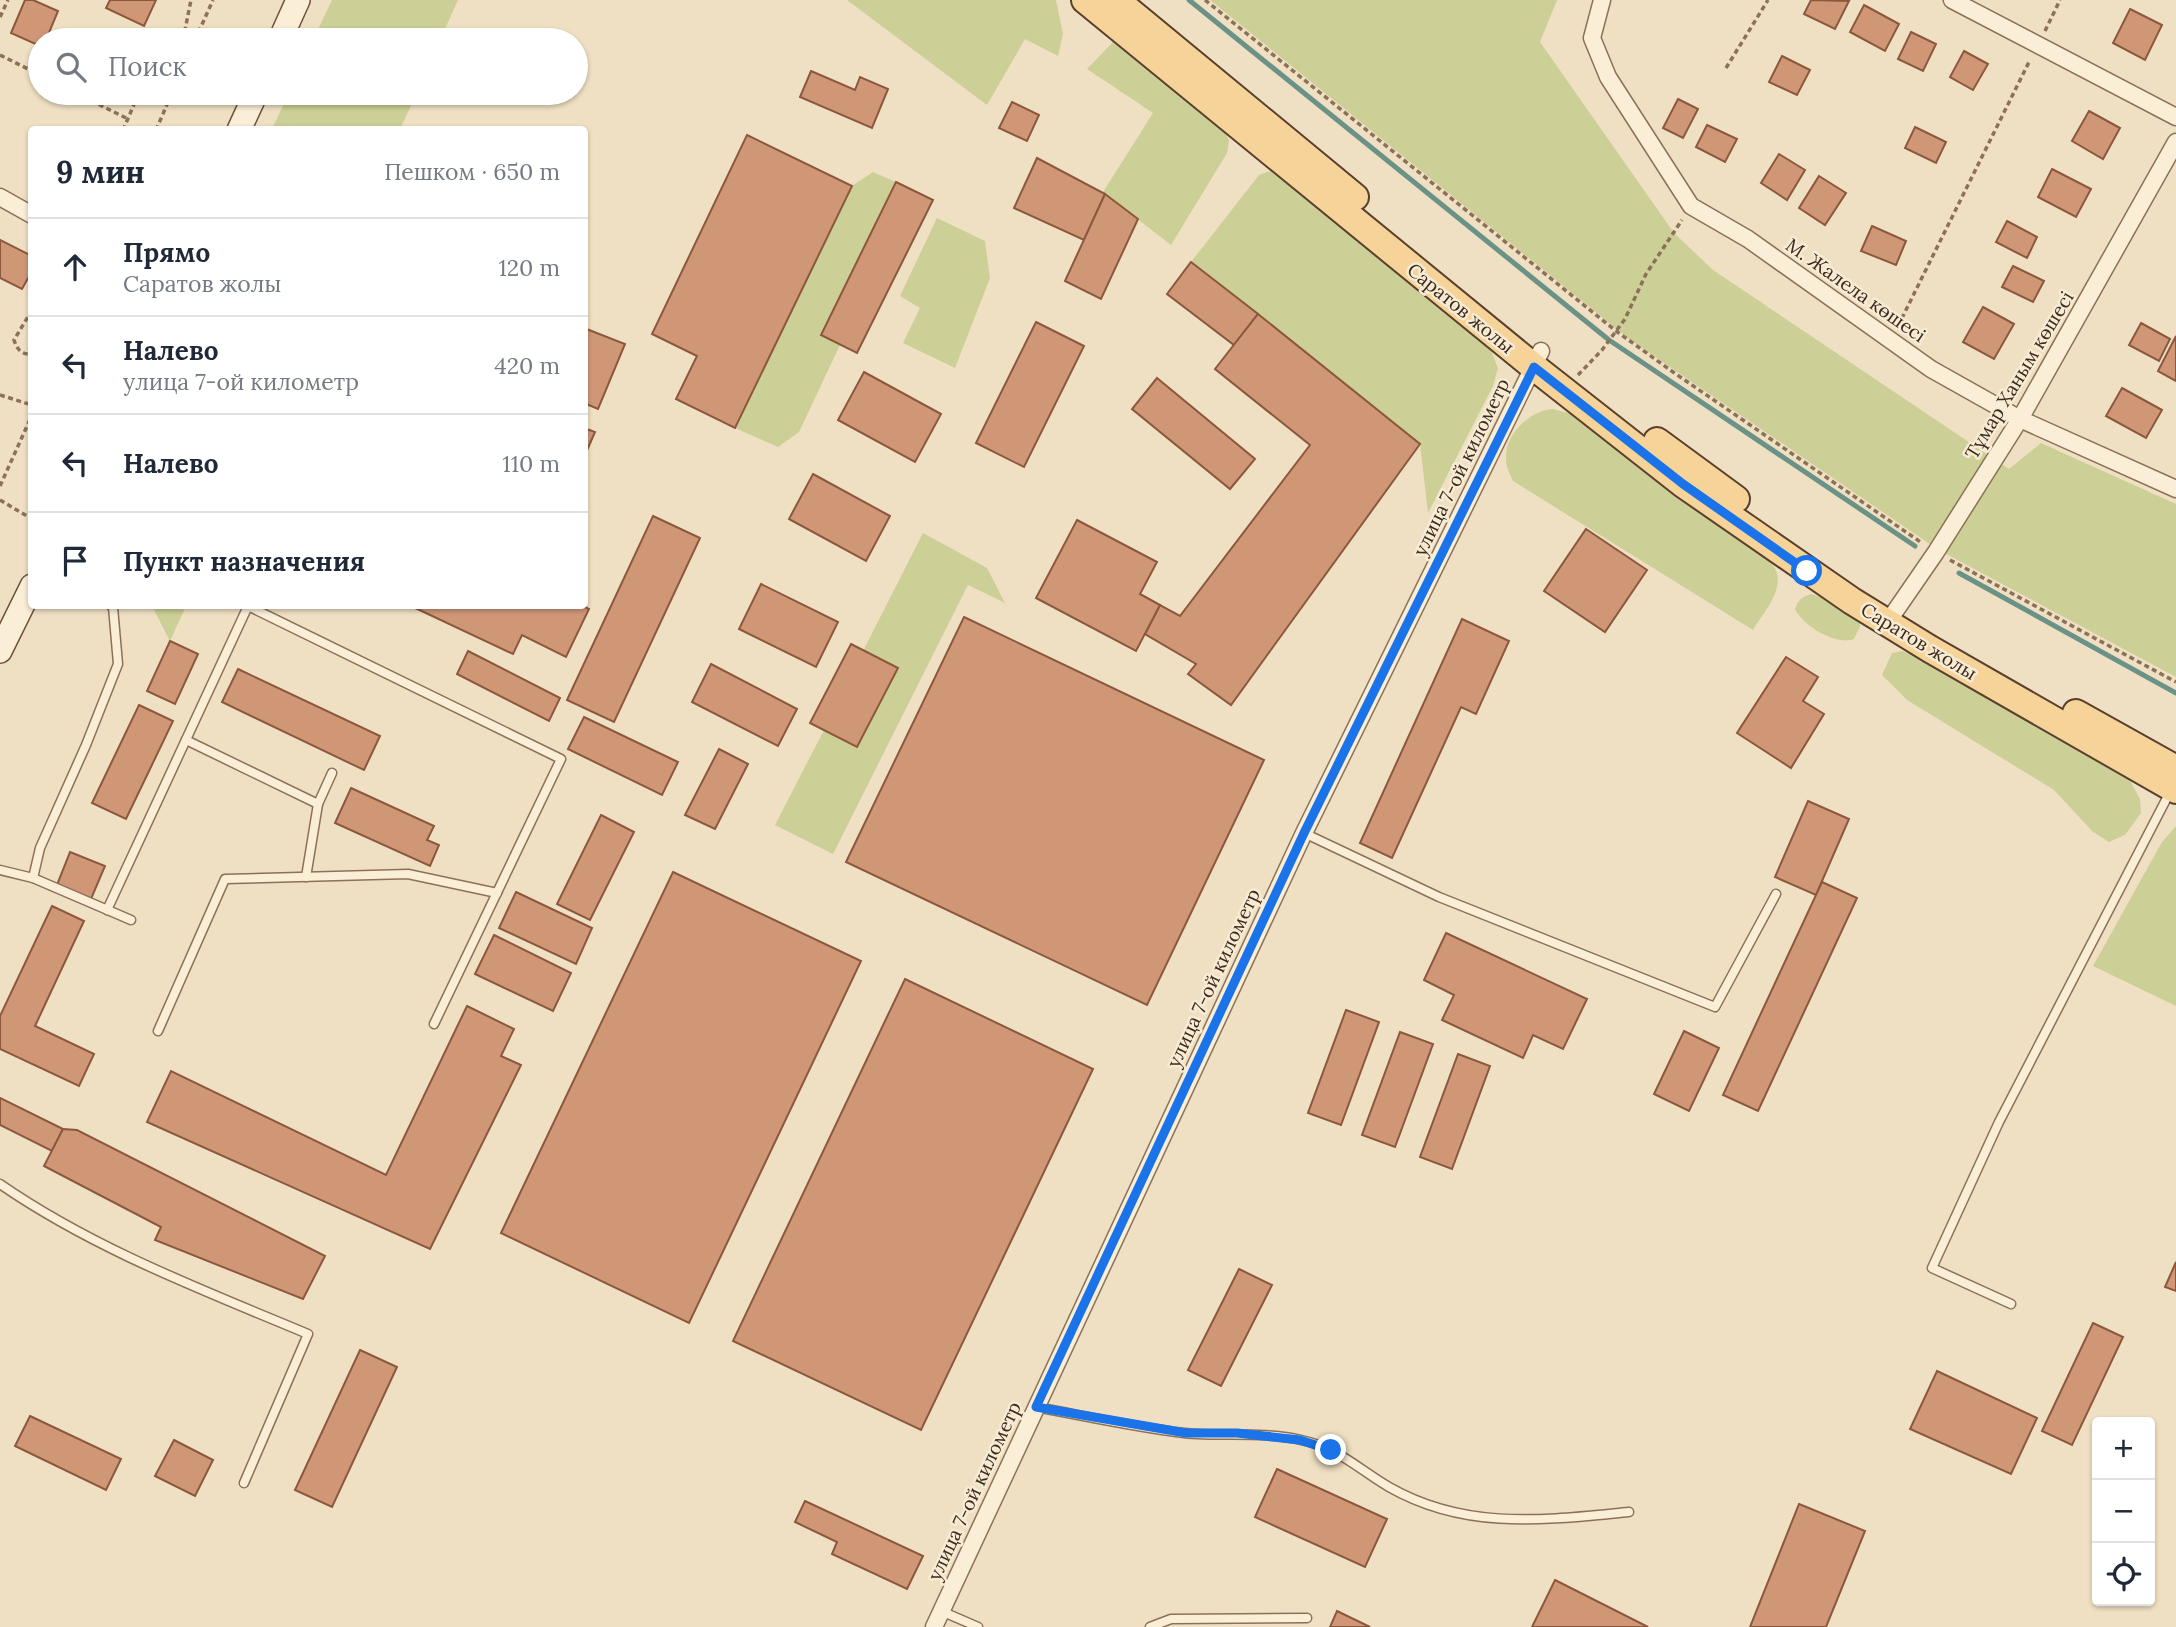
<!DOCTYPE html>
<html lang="ru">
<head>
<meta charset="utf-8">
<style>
	:root { --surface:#fff; --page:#f2f2f3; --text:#1f2937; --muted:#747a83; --line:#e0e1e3 }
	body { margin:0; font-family:Lora,serif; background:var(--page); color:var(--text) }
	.controls { position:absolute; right:21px; bottom:21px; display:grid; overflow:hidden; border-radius:7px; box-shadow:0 2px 5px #0004 }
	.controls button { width:63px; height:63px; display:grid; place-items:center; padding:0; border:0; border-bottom:2px solid var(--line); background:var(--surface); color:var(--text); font:35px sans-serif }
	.stop { position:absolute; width:21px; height:21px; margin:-16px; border:5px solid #1a73e8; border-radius:50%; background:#fff }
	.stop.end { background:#1a73e8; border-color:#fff; box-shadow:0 2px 7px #0008 }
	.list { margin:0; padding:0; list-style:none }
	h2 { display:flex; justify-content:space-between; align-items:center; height:91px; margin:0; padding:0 28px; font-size:30px }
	h2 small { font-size:23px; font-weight:400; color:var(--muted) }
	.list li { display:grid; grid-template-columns:46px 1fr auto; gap:21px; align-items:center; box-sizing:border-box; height:98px; padding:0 28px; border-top:2px solid var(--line) }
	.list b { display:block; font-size:26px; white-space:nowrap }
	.list p { margin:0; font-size:23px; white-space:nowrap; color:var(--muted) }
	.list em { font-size:23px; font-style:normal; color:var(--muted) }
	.icon { flex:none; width:38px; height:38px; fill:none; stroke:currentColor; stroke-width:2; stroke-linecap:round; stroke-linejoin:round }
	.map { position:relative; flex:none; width:2176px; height:1627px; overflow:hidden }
	.search { position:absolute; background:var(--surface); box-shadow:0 2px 5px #0004; left:28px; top:28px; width:560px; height:77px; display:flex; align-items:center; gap:18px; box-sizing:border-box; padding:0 24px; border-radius:38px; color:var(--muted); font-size:26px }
	.panel { position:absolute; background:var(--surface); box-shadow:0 2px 5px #0004; left:28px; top:126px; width:560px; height:483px; border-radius:7px }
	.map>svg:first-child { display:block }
	.green { fill:#cccf96 }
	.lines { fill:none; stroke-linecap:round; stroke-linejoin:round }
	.stream { stroke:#6b9286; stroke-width:5 }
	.building { fill:#d09777; stroke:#8c583d; stroke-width:2 }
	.service-casing { stroke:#8c7159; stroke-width:11 }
	.minor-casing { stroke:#8c7159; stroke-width:19 }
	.secondary-casing { stroke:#6d523c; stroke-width:26 }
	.primary-casing { stroke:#593f2d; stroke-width:30 }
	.path { stroke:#8c7159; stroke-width:3.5; stroke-dasharray:5 3.5; stroke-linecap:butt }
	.service { stroke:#faeed7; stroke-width:8 }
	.minor { stroke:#faeed7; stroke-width:16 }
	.secondary { stroke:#faeed7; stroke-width:23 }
	.primary { stroke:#f5d399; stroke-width:26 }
	.route { stroke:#1a73e8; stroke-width:9 }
	.labels { text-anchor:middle; stroke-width:5; stroke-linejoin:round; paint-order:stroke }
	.street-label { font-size:19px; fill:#3b2a1d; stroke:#f7ebd3 }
</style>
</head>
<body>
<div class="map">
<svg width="2176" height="1627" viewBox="0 0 2176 1627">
	<rect width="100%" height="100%" fill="#f0e0c3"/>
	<g class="green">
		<path d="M 332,0 L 458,0 L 440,40 L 313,40 Z"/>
		<path d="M 847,0 L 1056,0 L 1063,34 L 1058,56 L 1025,39 L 987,105 Z"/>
		<path d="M 1210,0 L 1557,0 L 1540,42 L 1674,233 L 1713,270 L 2009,469 L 2041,443 L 2176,504 L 2176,677 L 1937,549 L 1629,339 Z"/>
		<path d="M 1115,40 L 1219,122 L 1229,140 L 1227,153 L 1171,245 L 1103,192 L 1153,113 L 1087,69 Z"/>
		<path d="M 289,93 L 417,93 L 400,129 L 272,129 Z"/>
		<path d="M 1270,171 L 1283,173 L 1487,341 L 1498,368 L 1493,386 L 1428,513 L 1420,444 L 1191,262 L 1259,175 Z"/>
		<path d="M 873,172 L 896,182 L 821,335 L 840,345 L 799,432 L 778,447 L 735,428 L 852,186 Z"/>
		<path d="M 937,218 L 985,241 L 990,278 L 955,368 L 903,343 L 920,308 L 900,296 Z"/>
		<path d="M 1553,409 L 1582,417 L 1757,550 C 1762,555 1770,561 1774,567 C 1787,588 1763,613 1753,630 L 1513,481 C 1510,474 1506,468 1506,459 C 1505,434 1529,411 1553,409 Z"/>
		<path d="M 923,533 L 987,568 L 1005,603 L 968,585 L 833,854 L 775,825 L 824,730 L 857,747 L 898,669 L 863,651 Z"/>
		<path d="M 1811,594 L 1834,601 L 1860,620 L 1860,626 L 1854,639 C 1836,646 1803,626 1795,609 C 1798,600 1802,597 1811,594 Z"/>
		<path d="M 152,606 L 186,606 L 170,641 Z"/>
		<path d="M 1902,651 L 1939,664 L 2127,775 L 2140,799 L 2141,813 L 2125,835 L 2109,842 L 2093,832 L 2054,790 L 1907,700 L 1882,675 L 1892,653 Z"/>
		<path d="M 2176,826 L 2176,1006 L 2093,966 L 2162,842 Z"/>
	</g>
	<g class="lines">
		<g class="stream">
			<path d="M 1189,0 L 1609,340 L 1915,546"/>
			<path d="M 1959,573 L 2176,693"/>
		</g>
	</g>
	<g class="building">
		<path d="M 25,0 L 33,0 L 58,11 L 46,40 L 40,40 L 40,46 L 11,33 Z"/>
		<path d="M 110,0 L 156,0 L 144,26 L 106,8 Z"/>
		<path d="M 1811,0 L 1849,1 L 1835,29 L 1804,14 Z"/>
		<path d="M 1864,5 L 1899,24 L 1885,51 L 1850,32 Z"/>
		<path d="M 2130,9 L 2162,25 L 2145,60 L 2113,43 Z"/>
		<path d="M 1911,32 L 1936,44 L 1923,71 L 1898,59 Z"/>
		<path d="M 1964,51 L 1988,64 L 1973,90 L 1950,77 Z"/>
		<path d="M 1782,56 L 1810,70 L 1797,95 L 1769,82 Z"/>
		<path d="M 811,71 L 855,90 L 860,77 L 888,89 L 872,128 L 800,97 Z"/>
		<path d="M 1678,99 L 1698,109 L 1683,138 L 1663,128 Z"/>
		<path d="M 1012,102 L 1039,115 L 1027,141 L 999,128 Z"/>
		<path d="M 2089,111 L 2120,128 L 2103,159 L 2072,141 Z"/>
		<path d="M 1707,125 L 1737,139 L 1725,162 L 1696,147 Z"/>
		<path d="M 1915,127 L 1946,142 L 1936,163 L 1905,148 Z"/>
		<path d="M 747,135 L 852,186 L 735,428 L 676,399 L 697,356 L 652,334 Z"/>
		<path d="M 1779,154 L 1805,170 L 1787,200 L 1761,183 Z"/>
		<path d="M 1037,158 L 1105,194 L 1084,240 L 1014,208 Z"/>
		<path d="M 2052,169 L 2091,189 L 2076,217 L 2038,197 Z"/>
		<path d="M 1819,176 L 1846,193 L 1825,225 L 1799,208 Z"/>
		<path d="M 896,182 L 933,200 L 857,353 L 821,335 Z"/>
		<path d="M 1105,194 L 1138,219 L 1101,299 L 1065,281 Z"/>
		<path d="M 2007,221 L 2037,237 L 2027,258 L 1996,242 Z"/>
		<path d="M 1872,226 L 1906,241 L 1896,265 L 1861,251 Z"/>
		<path d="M 0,240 L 32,256 L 32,271 L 22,289 L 0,278 Z"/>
		<path d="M 1191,262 L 1258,314 L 1234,345 L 1167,294 Z"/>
		<path d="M 2013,266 L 2044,281 L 2033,302 L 2002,287 Z"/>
		<path d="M 1983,307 L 2014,324 L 1994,359 L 1963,342 Z"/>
		<path d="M 1258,314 L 1420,444 L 1231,705 L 1188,674 L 1196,664 L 1145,634 L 1160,605 L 1180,616 L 1310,445 L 1215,369 Z"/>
		<path d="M 1036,322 L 1084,346 L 1024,467 L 976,443 Z"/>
		<path d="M 2141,323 L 2170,339 L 2159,361 L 2129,345 Z"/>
		<path d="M 584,328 L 625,344 L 598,409 L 584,403 Z"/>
		<path d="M 2176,336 L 2176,381 L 2158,371 Z"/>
		<path d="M 864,372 L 941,414 L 915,462 L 838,420 Z"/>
		<path d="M 1157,378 L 1255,459 L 1230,489 L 1132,409 Z"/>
		<path d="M 2122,388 L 2162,410 L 2146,438 L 2106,416 Z"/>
		<path d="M 584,428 L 595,432 L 584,457 Z"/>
		<path d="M 813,474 L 890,516 L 866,561 L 789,519 Z"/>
		<path d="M 653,516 L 700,538 L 614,722 L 567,700 Z"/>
		<path d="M 1077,520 L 1157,562 L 1140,594 L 1160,605 L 1136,651 L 1036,598 Z"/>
		<path d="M 1586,529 L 1647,570 L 1605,632 L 1544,591 Z"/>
		<path d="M 761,584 L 838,622 L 816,667 L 739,629 Z"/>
		<path d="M 411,606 L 583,606 L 589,609 L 566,657 L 522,635 L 513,654 Z"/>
		<path d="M 964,617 L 1264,760 L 1147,1005 L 846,862 Z"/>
		<path d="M 1462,619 L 1509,641 L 1476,714 L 1461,707 L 1392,858 L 1360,843 Z"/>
		<path d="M 170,641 L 198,654 L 175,704 L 147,691 Z"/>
		<path d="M 851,644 L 898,668 L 857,747 L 810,723 Z"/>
		<path d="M 468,651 L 560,698 L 549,721 L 457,674 Z"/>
		<path d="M 1786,657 L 1818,677 L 1803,701 L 1824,714 L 1791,768 L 1737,733 Z"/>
		<path d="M 711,664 L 797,709 L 778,746 L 692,702 Z"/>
		<path d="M 238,669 L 380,736 L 364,770 L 222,702 Z"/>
		<path d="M 139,705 L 173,721 L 126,819 L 92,803 Z"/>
		<path d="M 584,717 L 678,762 L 662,795 L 568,749 Z"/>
		<path d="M 719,749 L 748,764 L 715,829 L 685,815 Z"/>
		<path d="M 351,788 L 434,826 L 427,840 L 439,845 L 430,866 L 335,823 Z"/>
		<path d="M 1808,801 L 1849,819 L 1816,895 L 1775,877 Z"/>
		<path d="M 601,815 L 634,832 L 590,920 L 557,904 Z"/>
		<path d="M 70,852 L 105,866 L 91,899 L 57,885 Z"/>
		<path d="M 673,872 L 861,961 L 689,1323 L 501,1233 Z"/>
		<path d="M 1822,882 L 1857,898 L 1758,1111 L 1723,1095 Z"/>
		<path d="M 516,892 L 592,928 L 576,964 L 499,928 Z"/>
		<path d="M 52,906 L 84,921 L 35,1026 L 94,1054 L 79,1086 L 0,1049 L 0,1016 Z"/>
		<path d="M 1446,933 L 1587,999 L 1563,1049 L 1533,1035 L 1523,1058 L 1442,1020 L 1454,995 L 1424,980 Z"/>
		<path d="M 494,935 L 571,973 L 553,1011 L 475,974 Z"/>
		<path d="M 905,979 L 1093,1069 L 921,1430 L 733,1341 Z"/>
		<path d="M 467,1006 L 514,1029 L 501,1056 L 521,1065 L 430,1249 L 147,1122 L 171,1071 L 386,1175 Z"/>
		<path d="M 1346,1010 L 1379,1022 L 1341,1125 L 1308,1113 Z"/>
		<path d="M 1684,1031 L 1719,1048 L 1689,1111 L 1654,1094 Z"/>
		<path d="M 1400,1032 L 1433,1044 L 1395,1147 L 1362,1135 Z"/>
		<path d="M 1458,1054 L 1490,1066 L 1452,1169 L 1420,1157 Z"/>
		<path d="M 0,1098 L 63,1129 L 52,1151 L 0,1125 Z"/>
		<path d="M 63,1129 L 77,1130 L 325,1256 L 303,1299 L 155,1240 L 161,1227 L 44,1166 Z"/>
		<path d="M 2176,1262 L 2176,1291 L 2165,1287 Z"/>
		<path d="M 1239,1269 L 1272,1285 L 1221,1386 L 1188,1370 Z"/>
		<path d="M 2093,1323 L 2123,1337 L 2072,1445 L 2042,1431 Z"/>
		<path d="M 360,1350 L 397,1367 L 332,1507 L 295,1490 Z"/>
		<path d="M 1937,1371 L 2037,1418 L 2011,1474 L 1910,1429 Z"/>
		<path d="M 30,1416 L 121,1459 L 106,1490 L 15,1446 Z"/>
		<path d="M 174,1440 L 213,1460 L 195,1496 L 155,1476 Z"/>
		<path d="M 1277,1469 L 1387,1519 L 1365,1567 L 1255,1517 Z"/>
		<path d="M 805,1501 L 923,1556 L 907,1589 L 832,1554 L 837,1542 L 795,1522 Z"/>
		<path d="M 1799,1504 L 1865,1531 L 1826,1627 L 1750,1627 Z"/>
		<path d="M 1555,1580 L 1648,1627 L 1532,1627 Z"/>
		<path d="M 1337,1611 L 1370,1627 L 1330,1627 Z"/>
	</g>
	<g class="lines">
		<g class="service-casing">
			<g id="service">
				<path d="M 186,740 L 318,804"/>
				<path d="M 1304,833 L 1439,897 L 1715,1007 L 1776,894"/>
				<path d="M 0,870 L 33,878 L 131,920"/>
				<path d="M 306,877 L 318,804 L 332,773"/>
				<path d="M 33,878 L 40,848 L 86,745 L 118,664 L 113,607 L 111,606"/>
				<path d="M 107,910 L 248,606 L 561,759 L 434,1024"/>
				<path d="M 158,1031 L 225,879 L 408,874 L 497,893"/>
				<path d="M 0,1184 C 94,1249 203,1290 308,1334 L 244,1483"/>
				<path d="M 2011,1304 L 1932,1268 L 1999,1122 L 2171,790"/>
				<path d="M 1036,1407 C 1085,1416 1134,1427 1184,1433 C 1222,1437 1262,1431 1301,1440 C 1339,1448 1358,1469 1389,1487 C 1466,1531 1545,1520 1629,1512"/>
				<path d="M 941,1611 L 978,1627"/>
				<path d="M 1150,1627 L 1171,1619 L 1307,1618"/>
			</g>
		</g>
		<g class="minor-casing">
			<g id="minor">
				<path d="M 1602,0 L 1592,38 L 1608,77 L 1691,206 L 1748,239 L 1931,369 L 2020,419 L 2176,489"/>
				<path d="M 1952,0 L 2176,117"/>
				<path d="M 0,197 L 32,215"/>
				<path d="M 1887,623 L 1936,552 L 2020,419 L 2176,142"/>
				<path d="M 934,1627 L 1304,833 L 1541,351"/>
			</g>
		</g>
		<g class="secondary-casing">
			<g id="secondary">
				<path d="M 280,40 L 298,0"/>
				<path d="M 239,130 L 256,93"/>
				<path d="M 0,651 L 32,586"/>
			</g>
		</g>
		<g class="primary-casing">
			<g id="primary">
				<path d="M 1085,0 L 1534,367 L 1683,484 L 1852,601 L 1930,649 L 2176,790"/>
				<path d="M 1116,0 L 1355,197"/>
				<path d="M 1657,441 L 1736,499"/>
				<path d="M 2076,713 L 2176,769"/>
			</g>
		</g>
		<g class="path">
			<path d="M 1205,0 L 1616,331 L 1673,372 L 1922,543"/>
			<path d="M 0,17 L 8,0"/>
			<path d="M 2045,31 L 2060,0"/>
			<path d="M 183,40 L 191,0"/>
			<path d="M 195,40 L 213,0"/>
			<path d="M 0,55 L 40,75"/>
			<path d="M 1726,68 L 1768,0"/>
			<path d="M 76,93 L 128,119"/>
			<path d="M 123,130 L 139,93"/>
			<path d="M 156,130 L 172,93"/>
			<path d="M 32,310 L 14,340 C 17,349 21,355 32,354"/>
			<path d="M 1898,326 L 2030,60"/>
			<path d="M 1578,375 L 1602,350 L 1625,319 L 1646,274 L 1682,220"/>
			<path d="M 0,395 L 32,405"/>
			<path d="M 0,486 L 32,415"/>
			<path d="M 0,500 L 32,519"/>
			<path d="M 1950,560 L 2176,682"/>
		</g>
		<use href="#service" class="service"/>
		<use href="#minor" class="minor"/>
		<use href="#secondary" class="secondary"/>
		<use href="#primary" class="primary"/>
	</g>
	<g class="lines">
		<path class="route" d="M 1331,1450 L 1300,1440 L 1237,1433 L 1186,1433 L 1036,1407 L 1304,833 L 1534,367 L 1683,484 L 1807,571"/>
	</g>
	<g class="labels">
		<g class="street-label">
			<text transform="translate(1856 290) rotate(35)" y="7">М. Жалела көшесі</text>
			<text transform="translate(1461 308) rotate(39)" y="7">Саратов жолы</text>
			<text transform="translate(2019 375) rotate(-59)" y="7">Тұмар Ханым көшесі</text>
			<text transform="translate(1461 467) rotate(-64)" y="7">улица 7-ой километр</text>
			<text transform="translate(1919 641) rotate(31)" y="7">Саратов жолы</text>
			<text transform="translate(1213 978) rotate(-65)" y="7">улица 7-ой километр</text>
			<text transform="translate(974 1491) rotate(-65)" y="7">улица 7-ой километр</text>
		</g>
	</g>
</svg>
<div class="controls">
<button>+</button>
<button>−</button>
<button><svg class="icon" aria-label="locate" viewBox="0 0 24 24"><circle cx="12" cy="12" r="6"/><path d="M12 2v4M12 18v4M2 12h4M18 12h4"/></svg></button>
</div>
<div class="stop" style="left:1807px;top:571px"></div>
<div class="stop end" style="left:1331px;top:1450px"></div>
<div class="search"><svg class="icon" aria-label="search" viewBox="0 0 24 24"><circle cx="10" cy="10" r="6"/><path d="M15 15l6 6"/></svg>Поиск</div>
<section class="panel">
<h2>9 мин<small>Пешком · 650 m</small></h2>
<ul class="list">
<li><svg class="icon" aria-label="ahead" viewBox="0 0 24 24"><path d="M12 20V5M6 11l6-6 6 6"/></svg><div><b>Прямо</b><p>Саратов жолы</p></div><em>120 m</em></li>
<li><svg class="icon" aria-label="left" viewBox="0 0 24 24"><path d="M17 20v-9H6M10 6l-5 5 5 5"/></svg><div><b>Налево</b><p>улица 7-ой километр</p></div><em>420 m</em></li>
<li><svg class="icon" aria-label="left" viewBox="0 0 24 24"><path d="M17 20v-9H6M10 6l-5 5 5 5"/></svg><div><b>Налево</b></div><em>110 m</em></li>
<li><svg class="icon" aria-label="arrive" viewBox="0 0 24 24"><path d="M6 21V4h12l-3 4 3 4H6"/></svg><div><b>Пункт назначения</b></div></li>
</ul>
</section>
</div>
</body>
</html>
